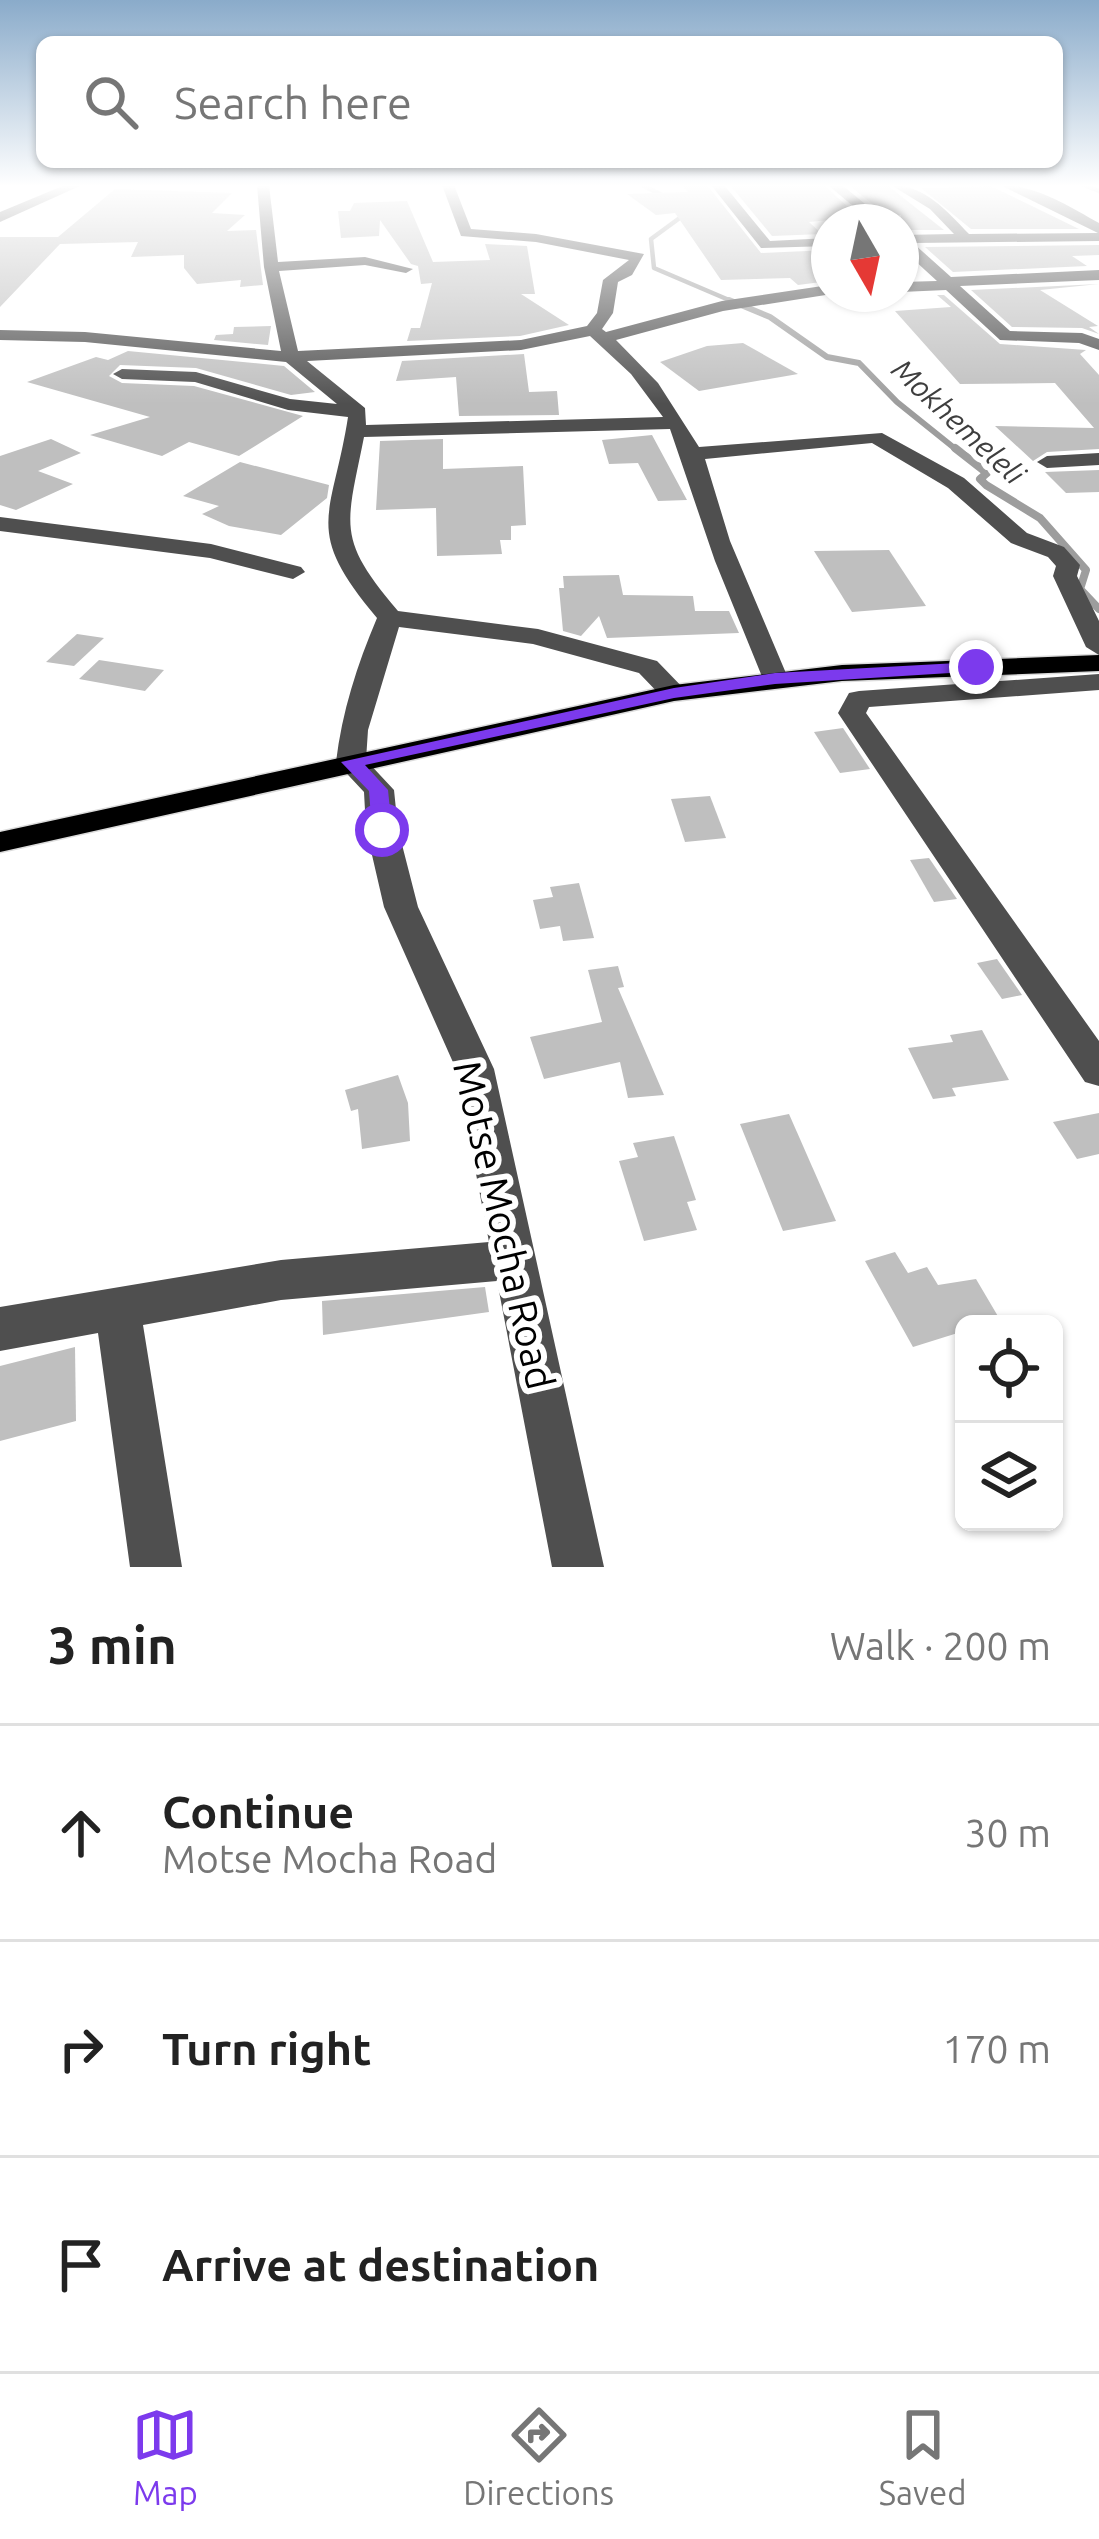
<!DOCTYPE html>
<html lang="en">
<head>
<meta charset="utf-8">
<style>
	:root { --surface:#fff; --page:#f6f6f6; --text:#222; --muted:#767676; --line:#e0e0e0; --accent:#7c3aed }
	body { margin:0; font-family:Ubuntu,sans-serif; background:var(--page); color:var(--text) }
	.controls { position:absolute; right:36px; bottom:36px; display:grid; overflow:hidden; border-radius:18px; box-shadow:0 3px 9px #0004 }
	.controls button { width:108px; height:108px; display:grid; place-items:center; padding:0; border:0; border-bottom:3px solid var(--line); background:var(--surface); color:var(--text); font:60px sans-serif }
	.compass { position:absolute; left:811px; top:204px; width:108px; height:108px; border-radius:50%; background:var(--surface); box-shadow:0 3px 9px #0004; rotate:171deg }
	.stop { position:absolute; width:36px; height:36px; margin:-27px; border:9px solid #7c3aed; border-radius:50%; background:#fff }
	.stop.end { background:#7c3aed; border-color:#fff; box-shadow:0 3px 12px #0008 }
	.list { margin:0; padding:0; list-style:none }
	h2 { display:flex; justify-content:space-between; align-items:center; height:156px; margin:0; padding:0 48px; font-size:51px }
	h2 small { font-size:39px; font-weight:400; color:var(--muted) }
	.list li { display:grid; grid-template-columns:78px 1fr auto; gap:36px; align-items:center; box-sizing:border-box; height:216px; padding:0 48px; border-top:3px solid var(--line) }
	.list b { display:block; font-size:45px; white-space:nowrap }
	.list p { margin:0; font-size:39px; white-space:nowrap; color:var(--muted) }
	.list em { font-size:39px; font-style:normal; color:var(--muted) }
	.icon { flex:none; width:66px; height:66px; fill:none; stroke:currentColor; stroke-width:2; stroke-linecap:round; stroke-linejoin:round }
	.map { position:relative; flex:none; width:1099px; height:1567px; overflow:hidden }
	.search { position:absolute; background:var(--surface); box-shadow:0 3px 9px #0004; left:36px; right:36px; top:36px; height:132px; display:flex; align-items:center; gap:30px; box-sizing:border-box; padding:0 42px; border-radius:18px; color:var(--muted); font-size:45px }
	.sheet { height:804px; background:var(--surface) }
	nav { display:flex; justify-content:space-around; align-items:center; box-sizing:border-box; height:168px; border-top:3px solid var(--line); background:var(--surface); font-size:33px; color:var(--muted) }
	nav a { display:grid; justify-items:center; gap:6px }
	nav .on { color:var(--accent) }
	.map>svg:first-child { display:block }
	.lines { fill:none; stroke-linecap:round; stroke-linejoin:round }
	.stream-far2 { stroke:#9d9d9d; stroke-width:4.5 }
	.stream-far1 { stroke:#9d9d9d; stroke-width:6 }
	.stream { stroke:#9d9d9d; stroke-width:8 }
	.building { fill:#bfbfbf }
	.major-casing { stroke:#dbdbdb; stroke-width:3 }
	.minor { fill:#4f4f4f; fill-rule:evenodd }
	.major { fill:#000; fill-rule:evenodd }
	.route { fill:#7c3aed }
	.labels { text-anchor:middle; stroke-width:12; stroke-linejoin:round; paint-order:stroke }
	.far-water-label { font-size:30px; font-style:italic; fill:#3e3e3e; stroke:#fff }
	.near-street-label { font-size:39px; fill:#000; stroke:#fff }
</style>
</head>
<body>
<div class="map">
<svg width="1099" height="1567" viewBox="0 0 1099 1567">
	<rect width="100%" height="100%" fill="#fff"/>
	<g class="lines">
		<g class="stream-far2">
			<path d="M 642,185 L 664,196"/>
			<path d="M 1084,185 L 1099,191"/>
			<path d="M 679,211 L 681,217 L 651,239 L 654,268 L 736,303"/>
		</g>
		<path class="stream-far1" d="M 729,300 L 770,317 L 827,357 L 859,363 L 897,402 L 958,451"/>
		<path class="stream" d="M 955,448 L 987,473 L 980,479 L 986,485 L 1040,518 L 1086,570 L 1080,589 L 1099,609"/>
	</g>
	<g class="building">
		<path d="M 682,185 L 707,185 L 761,253 L 829,250 L 829,281 L 798,285 L 790,278 L 721,280 L 675,213 L 656,215 L 627,194 L 688,192 Z"/>
		<path d="M 730,185 L 824,185 L 859,217 L 809,222 L 822,234 L 772,236 Z"/>
		<path d="M 849,185 L 887,185 L 944,230 L 901,230 L 901,215 L 887,216 Z"/>
		<path d="M 991,186 L 999,190 L 1079,229 L 971,229 L 921,188 Z"/>
		<path d="M 115,189 L 232,193 L 212,213 L 245,215 L 227,231 L 256,230 L 263,285 L 240,287 L 241,280 L 197,284 L 184,268 L 184,255 L 131,257 L 138,242 L 60,244 L 0,307 L 0,237 L 58,237 Z"/>
		<path d="M 407,201 L 433,262 L 490,260 L 485,244 L 527,246 L 535,294 L 521,294 L 569,325 L 520,336 L 407,341 L 411,328 L 420,328 L 432,283 L 421,284 L 418,266 L 411,264 L 380,220 L 379,236 L 341,238 L 338,211 L 350,211 L 354,203 Z"/>
		<path d="M 1099,245 L 1099,255 L 1072,256 L 1087,266 L 953,272 L 925,247 Z"/>
		<path d="M 1099,284 L 1040,290 L 1098,326 L 1089,327 L 1099,334 L 1082,328 L 1012,327 L 971,290 Z"/>
		<path d="M 937,295 L 944,295 L 1000,344 L 1086,350 L 1080,354 L 1099,375 L 1099,449 L 1047,452 L 1033,461 L 995,426 L 1094,428 L 1055,383 L 960,384 L 895,311 L 951,307 Z"/>
		<path d="M 271,326 L 268,345 L 214,340 L 216,335 L 233,334 L 234,327 Z"/>
		<path d="M 743,343 L 798,374 L 699,391 L 660,362 L 707,346 Z"/>
		<path d="M 128,351 L 284,366 L 315,392 L 291,395 L 196,368 L 120,365 L 109,376 L 122,383 L 194,386 L 303,416 L 239,456 L 189,442 L 162,456 L 90,435 L 150,417 L 27,382 L 96,357 L 108,360 Z"/>
		<path d="M 524,354 L 529,392 L 557,391 L 559,415 L 459,416 L 456,377 L 396,381 L 402,361 Z"/>
		<path d="M 652,435 L 687,500 L 658,501 L 638,463 L 609,464 L 602,440 Z"/>
		<path d="M 51,439 L 81,453 L 38,471 L 73,484 L 16,510 L 0,505 L 0,456 Z"/>
		<path d="M 443,439 L 443,469 L 523,466 L 526,525 L 511,526 L 511,540 L 500,540 L 502,554 L 437,556 L 436,508 L 376,510 L 380,441 Z"/>
		<path d="M 240,462 L 329,485 L 327,498 L 281,535 L 229,526 L 202,514 L 219,506 L 183,496 Z"/>
		<path d="M 1099,470 L 1099,492 L 1066,493 L 1045,472 Z"/>
		<path d="M 889,550 L 926,606 L 852,612 L 814,551 Z"/>
		<path d="M 619,575 L 623,595 L 693,596 L 695,611 L 729,611 L 739,633 L 607,638 L 599,616 L 581,636 L 563,631 L 559,588 L 564,588 L 563,576 Z"/>
		<path d="M 77,634 L 104,638 L 74,666 L 46,662 Z"/>
		<path d="M 99,660 L 164,670 L 145,691 L 79,679 Z"/>
		<path d="M 843,728 L 870,769 L 840,773 L 814,732 Z"/>
		<path d="M 710,796 L 726,838 L 685,842 L 671,799 Z"/>
		<path d="M 929,858 L 957,899 L 934,902 L 910,860 Z"/>
		<path d="M 579,883 L 594,938 L 563,941 L 560,926 L 540,929 L 533,900 L 553,897 L 550,887 Z"/>
		<path d="M 997,959 L 1022,995 L 1002,999 L 977,963 Z"/>
		<path d="M 618,966 L 624,987 L 618,988 L 664,1095 L 628,1098 L 620,1062 L 544,1079 L 530,1037 L 602,1022 L 588,970 Z"/>
		<path d="M 982,1030 L 1009,1080 L 952,1088 L 956,1096 L 933,1099 L 908,1048 L 953,1042 L 950,1035 Z"/>
		<path d="M 398,1075 L 408,1103 L 410,1141 L 362,1149 L 358,1109 L 351,1111 L 345,1090 Z"/>
		<path d="M 1099,1113 L 1099,1154 L 1077,1159 L 1053,1122 Z"/>
		<path d="M 789,1114 L 836,1221 L 783,1231 L 740,1124 Z"/>
		<path d="M 674,1136 L 696,1200 L 687,1202 L 697,1230 L 644,1241 L 619,1161 L 638,1157 L 633,1143 Z"/>
		<path d="M 895,1252 L 908,1273 L 927,1267 L 938,1285 L 976,1279 L 999,1318 L 964,1324 L 964,1331 L 913,1347 L 865,1261 Z"/>
		<path d="M 485,1287 L 489,1312 L 323,1335 L 322,1301 Z"/>
		<path d="M 75,1347 L 76,1421 L 0,1441 L 0,1366 Z"/>
	</g>
	<g class="lines">
		<g class="major-casing">
			<path id="major" d="M 1099,655 L 1099,671 L 842,681 L 674,701 L 0,852 L 0,832 L 674,685 L 842,665 Z"/>
		</g>
		<g class="minor">
			<path d="M 65,185 L 82,185 L 0,222 L 0,212 Z"/>
			<path d="M 257,185 L 269,185 L 278,262 L 365,257 L 413,269 L 406,273 L 365,265 L 279,271 L 298,351 L 521,340 L 587,326 L 597,313 L 603,280 L 629,260 L 536,242 L 461,236 L 442,185 L 454,185 L 471,229 L 536,234 L 644,254 L 632,275 L 618,282 L 613,313 L 602,329 L 606,332 L 722,301 L 829,285 L 832,294 L 723,311 L 616,340 L 658,383 L 699,447 L 882,433 L 964,478 L 1027,533 L 1064,547 L 1080,565 L 1077,576 L 1099,621 L 1099,655 L 1086,647 L 1053,576 L 1056,566 L 1048,557 L 1011,543 L 948,488 L 872,443 L 705,459 L 730,541 L 788,678 L 775,686 L 765,684 L 715,561 L 670,429 L 364,437 C 346,527 336,538 398,611 L 538,629 L 657,661 L 688,693 L 684,699 L 664,699 L 639,673 L 533,644 L 399,627 L 368,730 L 366,760 L 394,790 L 398,829 L 418,907 L 494,1069 L 604,1567 L 552,1567 L 497,1281 L 281,1300 L 143,1325 L 182,1567 L 130,1567 L 98,1333 L 0,1351 L 0,1307 L 281,1260 L 489,1242 L 456,1069 L 384,907 L 366,829 L 364,792 L 336,762 C 342,712 357,665 377,618 C 302,529 332,519 348,417 L 288,410 L 195,382 L 122,379 L 113,374 L 122,369 L 196,372 L 290,399 L 337,404 L 286,362 L 85,342 L 0,340 L 0,330 L 85,332 L 281,351 L 264,267 ZM 590,336 L 631,374 L 663,417 L 366,425 L 365,408 L 307,361 L 521,350 Z"/>
			<path d="M 711,185 L 724,185 L 770,241 L 829,238 L 829,246 L 761,248 Z"/>
			<path d="M 828,185 L 842,185 L 887,222 L 872,222 Z"/>
			<path d="M 891,185 C 925,185 947,211 969,234 L 1098,233 L 1000,185 C 1036,185 1068,206 1099,223 L 1099,241 L 913,243 L 951,277 L 1099,270 L 1099,280 L 960,286 L 1010,331 L 1082,333 L 1099,339 L 1099,350 L 1079,343 L 1000,340 L 946,290 L 901,292 L 901,282 L 937,281 L 901,248 L 901,235 L 954,234 L 930,209 Z"/>
			<path d="M 1099,453 L 1099,465 L 1047,468 L 1037,462 L 1047,456 Z"/>
			<path d="M 0,517 L 211,544 L 301,567 L 305,572 L 293,579 L 210,558 L 0,531 Z"/>
			<path d="M 1099,674 L 1099,690 L 869,707 L 866,713 L 1099,1041 L 1099,1086 L 1085,1082 L 838,713 L 849,693 L 859,691 Z"/>
		</g>
		<use href="#major" class="major"/>
	</g>
	<linearGradient id="sky" x2="0" y2="1"><stop stop-color="#8aabca"/><stop offset="0.46" stop-color="#fff"/><stop offset="1" stop-color="#fff" stop-opacity="0"/></linearGradient>
	<rect width="1099" height="404" fill="url(#sky)"/>
	<path class="route" d="M 976,662 L 982,663 L 982,671 L 775,684 L 674,698 L 365,765 L 388,790 L 392,830 L 382,836 L 372,830 L 369,791 L 341,762 L 674,688 L 775,673 Z"/>
	<g class="labels">
		<g class="far-water-label">
			<text transform="translate(958 422) rotate(43)" y="10">Mokhemeleli</text>
		</g>
		<g class="near-street-label">
			<text transform="translate(504 1225) rotate(77)" y="14">Motse Mocha Road</text>
		</g>
	</g>
</svg>
<div class="controls">
<button><svg class="icon" aria-label="locate" viewBox="0 0 24 24"><circle cx="12" cy="12" r="6"/><path d="M12 2v4M12 18v4M2 12h4M18 12h4"/></svg></button>
<button><svg class="icon" aria-label="layers" viewBox="0 0 24 24"><path d="M12 4l9 5-9 5-9-5zM3 14l9 5 9-5"/></svg></button>
</div>
<svg class="compass" viewBox="-18 -18 36 36"><path d="M0-13l5 13h-10z" fill="#e53935"/><path d="M0 13l5-13h-10z" fill="#767676"/></svg>
<div class="stop" style="left:382px;top:830px"></div>
<div class="stop end" style="left:976px;top:667px"></div>
<div class="search"><svg class="icon" aria-label="search" viewBox="0 0 24 24"><circle cx="10" cy="10" r="6"/><path d="M15 15l6 6"/></svg>Search here</div>
</div>
<section class="sheet">
<h2>3 min<small>Walk · 200 m</small></h2>
<ul class="list">
<li><svg class="icon" aria-label="ahead" viewBox="0 0 24 24"><path d="M12 20V5M6 11l6-6 6 6"/></svg><div><b>Continue</b><p>Motse Mocha Road</p></div><em>30 m</em></li>
<li><svg class="icon" aria-label="right" viewBox="0 0 24 24"><path d="M7 20v-9h11M14 6l5 5-5 5"/></svg><div><b>Turn right</b></div><em>170 m</em></li>
<li><svg class="icon" aria-label="arrive" viewBox="0 0 24 24"><path d="M6 21V4h12l-3 4 3 4H6"/></svg><div><b>Arrive at destination</b></div></li>
</ul>
</section>
<nav>
<a class="on"><svg class="icon" aria-label="map" viewBox="0 0 24 24"><path d="M3 6l6-2 6 2 6-2v14l-6 2-6-2-6 2zM9 4v14M15 6v14"/></svg>Map</a>
<a><svg class="icon" aria-label="directions" viewBox="0 0 24 24"><path d="M12 3l9 9-9 9-9-9zM9 14v-3h6M13 9l2 2-2 2"/></svg>Directions</a>
<a><svg class="icon" aria-label="saved" viewBox="0 0 24 24"><path d="M7 4h10v16l-5-4-5 4z"/></svg>Saved</a>
</nav>
</body>
</html>
